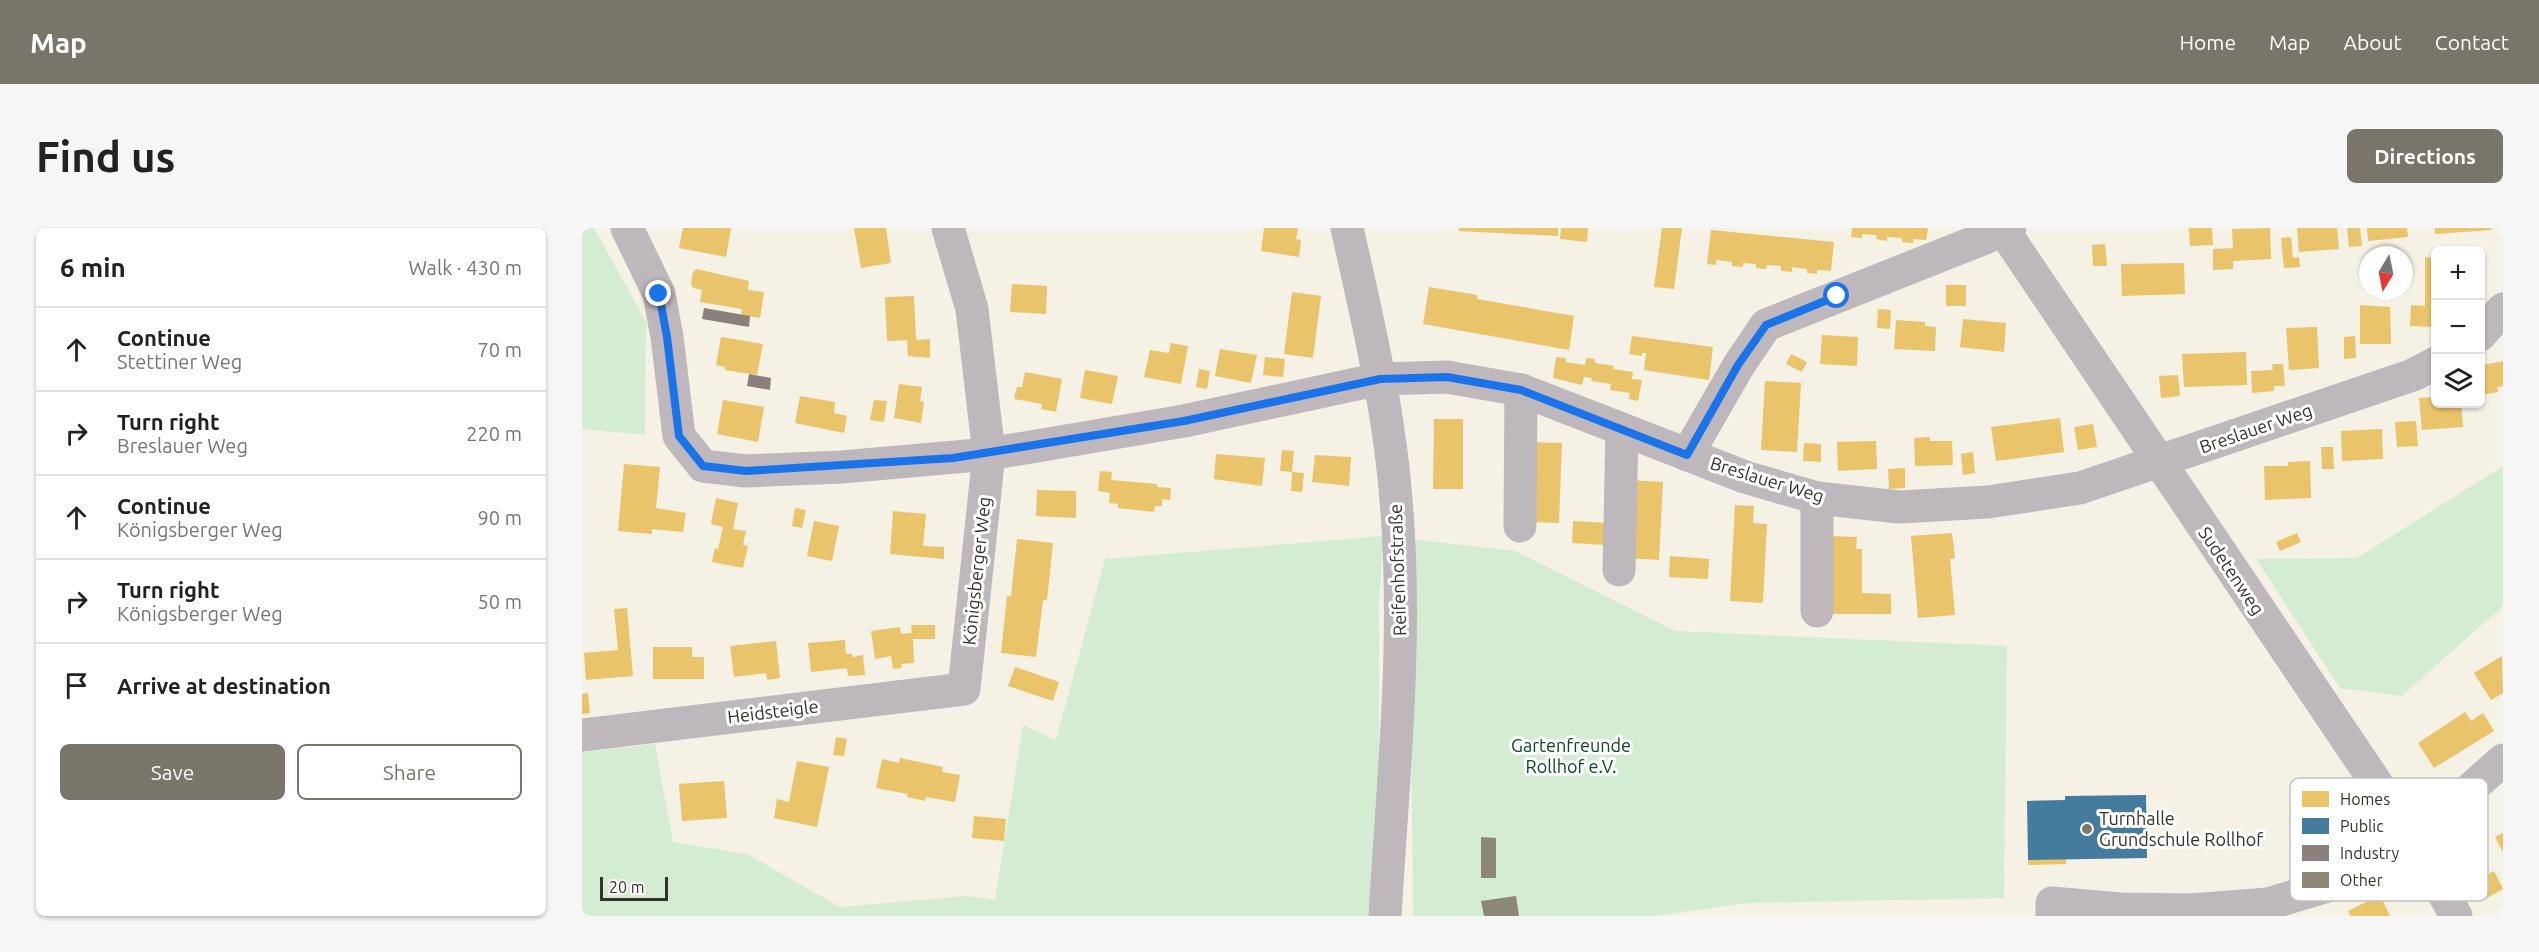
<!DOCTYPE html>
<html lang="en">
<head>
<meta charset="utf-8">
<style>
	:root { --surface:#fff; --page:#f6f6f6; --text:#222; --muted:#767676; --line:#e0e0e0; --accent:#79756b }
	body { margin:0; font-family:Ubuntu,sans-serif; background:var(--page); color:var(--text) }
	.controls { position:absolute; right:18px; top:18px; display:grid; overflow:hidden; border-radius:9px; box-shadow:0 2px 4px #0004 }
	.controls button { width:54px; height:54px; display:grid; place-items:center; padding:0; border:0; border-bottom:2px solid var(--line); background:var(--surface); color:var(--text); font:30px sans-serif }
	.compass { position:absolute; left:1777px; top:18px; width:54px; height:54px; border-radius:50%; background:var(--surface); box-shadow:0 2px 4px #0004; rotate:190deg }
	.scale { position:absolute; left:18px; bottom:15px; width:68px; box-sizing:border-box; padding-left:6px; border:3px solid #35322a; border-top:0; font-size:16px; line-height:21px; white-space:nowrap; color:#35322a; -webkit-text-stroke:4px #fff; paint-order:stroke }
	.stop { position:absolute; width:18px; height:18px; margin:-14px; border:4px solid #1a73e8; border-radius:50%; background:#fff }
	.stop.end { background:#1a73e8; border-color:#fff; box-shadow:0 2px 6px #0008 }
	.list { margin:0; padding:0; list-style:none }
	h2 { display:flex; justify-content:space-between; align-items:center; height:78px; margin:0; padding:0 24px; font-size:26px }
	h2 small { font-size:20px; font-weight:400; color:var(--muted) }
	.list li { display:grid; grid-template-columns:39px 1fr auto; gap:18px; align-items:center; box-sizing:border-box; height:84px; padding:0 24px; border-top:2px solid var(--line) }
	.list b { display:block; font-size:22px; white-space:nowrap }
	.list p { margin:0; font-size:20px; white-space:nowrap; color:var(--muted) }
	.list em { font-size:20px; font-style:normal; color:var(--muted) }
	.actions { display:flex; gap:12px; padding:18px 24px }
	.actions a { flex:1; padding:14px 0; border:2px solid var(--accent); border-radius:9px; text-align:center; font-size:21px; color:var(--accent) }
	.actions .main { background:var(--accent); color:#fff }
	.icon { flex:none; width:33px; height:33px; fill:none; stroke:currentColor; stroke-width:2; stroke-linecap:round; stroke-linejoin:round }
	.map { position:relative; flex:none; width:1921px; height:688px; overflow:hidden; border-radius:9px }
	header { display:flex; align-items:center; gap:36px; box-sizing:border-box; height:84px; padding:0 30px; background:var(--accent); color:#fff }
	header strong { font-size:28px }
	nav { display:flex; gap:33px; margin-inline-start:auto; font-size:21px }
	.intro { display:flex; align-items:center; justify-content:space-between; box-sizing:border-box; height:144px; padding:0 36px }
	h1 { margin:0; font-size:42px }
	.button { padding:15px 27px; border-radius:9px; background:var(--accent); color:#fff; font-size:21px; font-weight:700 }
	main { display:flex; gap:36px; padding:0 36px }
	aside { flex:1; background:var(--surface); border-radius:9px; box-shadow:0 2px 4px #0004 }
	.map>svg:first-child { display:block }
	.green { fill:#d4edd2 }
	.homes { fill:#e9c46a }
	.public { fill:#457b9d }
	.industry { fill:#8a817c }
	.building { fill:#8d8775 }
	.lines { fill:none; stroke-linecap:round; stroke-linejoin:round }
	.minor { stroke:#beb7bb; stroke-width:33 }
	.route { stroke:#1a73e8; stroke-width:8 }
	.poi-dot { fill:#79756b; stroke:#fff; stroke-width:2 }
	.labels { text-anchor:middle; stroke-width:6; stroke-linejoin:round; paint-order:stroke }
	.street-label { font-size:18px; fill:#35322a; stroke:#fff }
	.park-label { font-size:18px; fill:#0b4722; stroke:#fff }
	.poi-label { font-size:18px; fill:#35322a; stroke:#fff; text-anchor:start }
	.key { fill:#fff; stroke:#c2c2bf; stroke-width:1.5 }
	.key-label { font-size:16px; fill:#35322a }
</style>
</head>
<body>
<header>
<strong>Map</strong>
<nav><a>Home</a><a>Map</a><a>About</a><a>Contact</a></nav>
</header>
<div class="intro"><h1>Find us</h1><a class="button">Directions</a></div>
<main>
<aside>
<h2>6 min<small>Walk · 430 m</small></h2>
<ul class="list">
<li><svg class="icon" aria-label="ahead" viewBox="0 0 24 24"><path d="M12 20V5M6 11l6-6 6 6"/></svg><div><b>Continue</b><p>Stettiner Weg</p></div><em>70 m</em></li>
<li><svg class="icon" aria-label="right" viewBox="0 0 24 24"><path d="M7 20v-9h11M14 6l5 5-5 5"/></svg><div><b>Turn right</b><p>Breslauer Weg</p></div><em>220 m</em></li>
<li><svg class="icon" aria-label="ahead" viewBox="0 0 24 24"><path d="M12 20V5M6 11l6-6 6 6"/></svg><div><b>Continue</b><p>Königsberger Weg</p></div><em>90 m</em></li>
<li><svg class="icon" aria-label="right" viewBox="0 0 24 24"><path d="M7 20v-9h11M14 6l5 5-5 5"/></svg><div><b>Turn right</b><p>Königsberger Weg</p></div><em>50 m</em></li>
<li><svg class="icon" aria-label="arrive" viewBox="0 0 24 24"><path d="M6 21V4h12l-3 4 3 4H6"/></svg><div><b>Arrive at destination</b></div></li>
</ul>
<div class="actions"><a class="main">Save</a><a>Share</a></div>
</aside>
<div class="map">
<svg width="1921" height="688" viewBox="0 0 1921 688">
	<rect width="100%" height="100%" fill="#f6f1e5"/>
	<g class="green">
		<path d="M 0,0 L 12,0 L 64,94 L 63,207 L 0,201 Z"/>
		<path d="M 1921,238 L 1921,378 L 1820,468 L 1758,460 L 1674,331 L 1775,330 Z"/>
		<path d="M 802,308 L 797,373 L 797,688 L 0,688 L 0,524 L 73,516 L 91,614 L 165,626 L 258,679 L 385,668 L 413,672 L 441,497 L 474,512 L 523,331 Z"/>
		<path d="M 827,311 L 933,323 L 1093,403 L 1425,418 L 1422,670 L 1166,675 L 1072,688 L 831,688 Z"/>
	</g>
	<g class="homes">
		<path d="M 101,0 L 149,0 L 144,29 L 97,20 Z"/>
		<path d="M 272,0 L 304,0 L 309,35 L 279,40 Z"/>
		<path d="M 682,0 L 716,0 L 714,11 L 719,12 L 717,29 L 679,23 Z"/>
		<path d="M 877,0 L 976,0 L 976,8 L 877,3 Z"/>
		<path d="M 979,0 L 1006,0 L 1005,14 L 978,11 Z"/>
		<path d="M 1080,0 L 1100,0 L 1092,61 L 1072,59 Z"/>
		<path d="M 1270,0 L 1346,0 L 1344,12 L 1331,11 L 1331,15 L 1320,14 L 1320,10 L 1305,9 L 1305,13 L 1294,11 L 1295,7 L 1280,6 L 1280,10 L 1269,9 Z"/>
		<path d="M 1607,0 L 1630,0 L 1631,17 L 1608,18 Z"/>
		<path d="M 1688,0 L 1689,31 L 1651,33 L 1651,41 L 1631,42 L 1631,21 L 1651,20 L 1650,1 Z"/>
		<path d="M 1715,0 L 1755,0 L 1757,21 L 1717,24 Z"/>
		<path d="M 1765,0 L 1778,0 L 1780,18 L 1767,19 Z"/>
		<path d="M 1785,0 L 1825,0 L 1826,9 L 1786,13 Z"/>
		<path d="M 1853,0 L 1909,0 L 1909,2 L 1853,6 Z"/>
		<path d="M 1129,2 L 1252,14 L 1249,43 L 1235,42 L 1235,46 L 1225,45 L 1225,41 L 1210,39 L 1210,44 L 1199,43 L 1199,38 L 1185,37 L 1184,41 L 1174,40 L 1174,36 L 1161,35 L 1161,39 L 1150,38 L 1150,34 L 1134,32 L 1134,37 L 1125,36 Z"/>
		<path d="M 1709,9 L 1711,30 L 1717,29 L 1718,39 L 1702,40 L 1699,10 Z"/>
		<path d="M 1523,16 L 1525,38 L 1511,38 L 1510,17 Z"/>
		<path d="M 1843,29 L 1854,30 L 1854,99 L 1828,98 L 1829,77 L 1843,78 Z"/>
		<path d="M 1602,35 L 1603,66 L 1540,68 L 1539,36 Z"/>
		<path d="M 114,41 L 167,53 L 166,62 L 182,64 L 178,90 L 159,87 L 160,81 L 118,74 L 120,62 L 111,60 L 109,56 L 111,44 Z"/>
		<path d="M 430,56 L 465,58 L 464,86 L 428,84 Z"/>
		<rect x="1364" y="57" width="20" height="21"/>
		<path d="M 847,59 L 895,67 L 895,71 L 992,88 L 987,122 L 841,96 Z"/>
		<path d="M 710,64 L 739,68 L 731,130 L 702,126 Z"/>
		<path d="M 332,68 L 334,112 L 348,111 L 348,130 L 326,128 L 325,112 L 305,113 L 303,69 Z"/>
		<path d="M 1778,77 L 1808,79 L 1809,116 L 1778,116 Z"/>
		<path d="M 1296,81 L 1309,82 L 1308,101 L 1295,100 Z"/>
		<path d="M 1381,91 L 1424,95 L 1422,124 L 1378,119 Z"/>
		<path d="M 1314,92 L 1343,94 L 1343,98 L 1354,99 L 1353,123 L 1312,121 Z"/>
		<path d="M 1735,99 L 1737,140 L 1707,142 L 1704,100 Z"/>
		<path d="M 1240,107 L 1276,109 L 1275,138 L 1238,136 Z"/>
		<path d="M 1050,108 L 1131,119 L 1127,152 L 1062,142 L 1064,125 L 1060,125 L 1060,128 L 1047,126 Z"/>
		<path d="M 1773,108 L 1774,130 L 1762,131 L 1762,109 Z"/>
		<path d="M 139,109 L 181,116 L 175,147 L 143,142 L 143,139 L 134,137 Z"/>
		<path d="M 589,115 L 606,118 L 599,156 L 562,149 L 568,122 L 587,125 Z"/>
		<path d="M 638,121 L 675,127 L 669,155 L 633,148 Z"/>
		<path d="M 1664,124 L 1665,157 L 1602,159 L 1600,126 Z"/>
		<path d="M 1209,126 L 1225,134 L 1220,144 L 1204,136 Z"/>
		<path d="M 683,129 L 703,131 L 701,149 L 681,147 Z"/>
		<path d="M 974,129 L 984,130 L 984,134 L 1003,137 L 1004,130 L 1013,131 L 1013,135 L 1032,138 L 1031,141 L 1051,144 L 1050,151 L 1060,152 L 1056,173 L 1047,171 L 1048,165 L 1028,162 L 1029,156 L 1009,153 L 1010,150 L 1002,149 L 1000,157 L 971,150 Z"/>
		<path d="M 1921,133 L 1921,158 L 1915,159 L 1916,164 L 1898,167 L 1898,145 L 1903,144 L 1902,137 Z"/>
		<path d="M 1690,136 L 1701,136 L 1703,158 L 1692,158 L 1692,163 L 1670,165 L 1669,143 L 1691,142 Z"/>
		<path d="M 617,141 L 628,143 L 625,161 L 614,159 Z"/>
		<path d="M 503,142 L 536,148 L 530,176 L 498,170 Z"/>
		<path d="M 443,144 L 480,151 L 474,184 L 459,181 L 460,176 L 432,171 L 435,159 L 440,159 Z"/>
		<path d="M 1596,147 L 1598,168 L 1579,170 L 1577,148 Z"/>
		<path d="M 1183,153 L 1219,155 L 1215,224 L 1179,222 Z"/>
		<path d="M 317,156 L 340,159 L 338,173 L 342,174 L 339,195 L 312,190 Z"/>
		<path d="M 218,168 L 253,174 L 252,185 L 265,188 L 262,205 L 213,195 Z"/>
		<path d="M 1854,169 L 1854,176 L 1879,176 L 1881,199 L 1840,202 L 1837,170 Z"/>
		<path d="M 141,172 L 182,179 L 176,214 L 135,206 Z"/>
		<path d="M 292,172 L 305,173 L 302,194 L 288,192 Z"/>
		<path d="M 1478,190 L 1482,224 L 1414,233 L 1409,199 Z"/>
		<path d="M 852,191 L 881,191 L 881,261 L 851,261 Z"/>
		<path d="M 1834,193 L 1836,218 L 1815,219 L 1813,194 Z"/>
		<path d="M 1511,196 L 1515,219 L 1496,222 L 1492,199 Z"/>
		<path d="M 1800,201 L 1801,231 L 1760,233 L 1759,203 Z"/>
		<path d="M 1348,209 L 1348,213 L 1370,213 L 1371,237 L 1333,238 L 1332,210 Z"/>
		<path d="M 1294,213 L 1295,241 L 1256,243 L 1255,214 Z"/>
		<path d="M 948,214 L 980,215 L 977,295 L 945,294 Z"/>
		<path d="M 1222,215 L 1239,216 L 1239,234 L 1221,233 Z"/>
		<path d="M 1739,219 L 1751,219 L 1752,241 L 1740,241 Z"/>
		<path d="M 700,222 L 712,223 L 710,244 L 698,243 Z"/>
		<path d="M 1391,224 L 1393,245 L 1381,247 L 1379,226 Z"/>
		<path d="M 634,226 L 683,230 L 680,258 L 632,251 Z"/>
		<path d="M 733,227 L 769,229 L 767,258 L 730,254 Z"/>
		<path d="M 1728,233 L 1729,270 L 1683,272 L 1682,238 L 1706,238 L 1706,234 Z"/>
		<path d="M 42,236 L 78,239 L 74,280 L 104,285 L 101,304 L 70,301 L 70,306 L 36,303 Z"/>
		<path d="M 1323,240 L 1323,260 L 1307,261 L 1306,241 Z"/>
		<path d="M 518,243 L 530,244 L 529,252 L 575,256 L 575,259 L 589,260 L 588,272 L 580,271 L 580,278 L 573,278 L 572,284 L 536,280 L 536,276 L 527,275 L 528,265 L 516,263 Z"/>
		<path d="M 710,244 L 722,245 L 720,264 L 709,263 Z"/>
		<path d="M 1047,252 L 1081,254 L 1077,332 L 1043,330 Z"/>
		<path d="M 455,262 L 494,263 L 494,290 L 454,288 Z"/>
		<path d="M 134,270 L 156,275 L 151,301 L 164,303 L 161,317 L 166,318 L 161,340 L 130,334 L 133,320 L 136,321 L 141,299 L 129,296 Z"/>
		<path d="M 1153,277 L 1172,278 L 1171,295 L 1185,296 L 1181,375 L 1148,373 Z"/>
		<path d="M 213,280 L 224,282 L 220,300 L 210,298 Z"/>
		<path d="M 311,283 L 344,286 L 341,318 L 362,319 L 362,331 L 308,326 Z"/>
		<path d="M 232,293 L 257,298 L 250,333 L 225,328 Z"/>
		<path d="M 991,293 L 1025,295 L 1024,317 L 990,315 Z"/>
		<path d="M 1370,305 L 1373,330 L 1368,331 L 1373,387 L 1336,390 L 1329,308 Z"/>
		<path d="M 1715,305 L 1719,314 L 1698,323 L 1694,314 Z"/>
		<path d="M 1248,308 L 1275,309 L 1274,321 L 1280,321 L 1280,365 L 1309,366 L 1309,386 L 1248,386 Z"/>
		<path d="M 435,311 L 471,315 L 465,372 L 461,372 L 454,429 L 419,425 L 425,368 L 429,368 Z"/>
		<path d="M 1088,328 L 1127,331 L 1126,351 L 1087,349 Z"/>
		<path d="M 45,380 L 51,448 L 4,452 L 2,425 L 36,422 L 32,381 Z"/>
		<path d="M 329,397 L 353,397 L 353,411 L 331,411 L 332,435 L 319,436 L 320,440 L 311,441 L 309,428 L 293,431 L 289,403 L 318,399 L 319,406 L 330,405 Z"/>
		<path d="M 263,412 L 264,426 L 270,426 L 270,429 L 281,427 L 283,447 L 266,448 L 265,440 L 229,444 L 226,415 Z"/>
		<path d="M 194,413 L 198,450 L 185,452 L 184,445 L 152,449 L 148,418 Z"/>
		<path d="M 71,419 L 110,419 L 110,429 L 122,429 L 122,451 L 71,451 Z"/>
		<path d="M 1920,428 L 1921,465 L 1909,472 L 1892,445 Z"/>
		<path d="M 433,439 L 477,454 L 471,473 L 426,458 Z"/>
		<path d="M 6,465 L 8,485 L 0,486 L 0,466 Z"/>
		<path d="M 1883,484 L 1889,493 L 1901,485 L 1912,503 L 1852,540 L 1836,515 Z"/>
		<path d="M 254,509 L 265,511 L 262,528 L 251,527 Z"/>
		<path d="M 318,530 L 361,539 L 360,544 L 378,547 L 373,574 L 344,569 L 343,573 L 325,569 L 326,566 L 294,560 L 300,531 L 317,535 Z"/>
		<path d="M 215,533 L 247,539 L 235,599 L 192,590 L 195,571 L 207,574 Z"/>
		<path d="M 142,553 L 145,590 L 100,593 L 97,556 Z"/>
		<path d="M 392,588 L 424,591 L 422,613 L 390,610 Z"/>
		<path d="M 1921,605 L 1921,624 L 1913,609 Z"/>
		<path d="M 1484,631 L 1484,636 L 1446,637 L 1446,632 Z"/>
		<path d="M 1912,643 L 1921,661 L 1905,670 L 1895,652 Z"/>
		<path d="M 1798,667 L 1808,688 L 1769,688 L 1766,683 Z"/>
	</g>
	<path class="public" d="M 1564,567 L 1565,630 L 1446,632 L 1445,573 L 1483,572 L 1483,568 Z"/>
	<g class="industry">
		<path d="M 122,80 L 168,88 L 167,99 L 120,91 Z"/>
		<path d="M 167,146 L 189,150 L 188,162 L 165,158 Z"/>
	</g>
	<g class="building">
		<path d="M 899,609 L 914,610 L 914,650 L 899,650 Z"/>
		<path d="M 934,668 L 937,688 L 902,688 L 899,673 Z"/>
	</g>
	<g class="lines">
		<g class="minor">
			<path d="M 45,0 L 77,66 L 85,109 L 97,208 L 121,238 L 164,243 L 260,239 L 407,226 L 602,193 L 798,151 L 865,149 L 939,162 L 1163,249 L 1235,270 L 1317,279 L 1406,274 L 1498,260 L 1831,147 L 1854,135"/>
			<path d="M 765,0 C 785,90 807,180 814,272 C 826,410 811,550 803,688"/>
			<path d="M 1420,0 L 1832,611 L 1874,688"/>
			<path d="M 1898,107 L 1921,81"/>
			<path d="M 1105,227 L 1157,137 L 1184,97 L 1428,0"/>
			<path d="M 1235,270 L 1235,383"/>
			<path d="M 938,298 L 939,162"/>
			<path d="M 1037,342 L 1040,201"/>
			<path d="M 0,507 L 382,461 L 407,226 L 390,81 L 366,0"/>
			<path d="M 1470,688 L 1470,675 L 1538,681 L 1609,682 L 1686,676 L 1749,657 L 1832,611 L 1921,532"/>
		</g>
	</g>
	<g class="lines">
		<path class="route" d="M 77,66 L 85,109 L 97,208 L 121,238 L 164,243 L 371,230 L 602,193 L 798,151 L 865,149 L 939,162 L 1105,227 L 1156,137 L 1184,97 L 1255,68"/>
	</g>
	<circle class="poi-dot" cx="1505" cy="601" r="6"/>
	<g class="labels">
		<g class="street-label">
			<text transform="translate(1674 201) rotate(-19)" y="6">Breslauer Weg</text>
			<text transform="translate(1185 252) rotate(17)" y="6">Breslauer Weg</text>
			<text transform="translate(816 342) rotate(-92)" y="6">Reifenhofstraße</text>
			<text transform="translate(395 343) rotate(-84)" y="6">Königsberger Weg</text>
			<text transform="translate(1649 343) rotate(56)" y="6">Sudetenweg</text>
			<text transform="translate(191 484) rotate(-7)" y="6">Heidsteigle</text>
		</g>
		<g class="park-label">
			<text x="989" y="524">Gartenfreunde<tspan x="989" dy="21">Rollhof e.V.</tspan></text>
		</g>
		<g class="poi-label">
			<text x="1517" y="597">Turnhalle<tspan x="1517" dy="21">Grundschule Rollhof</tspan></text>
		</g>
	</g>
	<rect x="1708" y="550" width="198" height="123" rx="9" class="key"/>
	<rect x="1720" y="563" width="27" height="16" fill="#e9c46a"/>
	<rect x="1720" y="590" width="27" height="16" fill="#457b9d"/>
	<rect x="1720" y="617" width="27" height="16" fill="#8a817c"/>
	<rect x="1720" y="644" width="27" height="16" fill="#8d8775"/>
	<g class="key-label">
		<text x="1758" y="577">Homes</text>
		<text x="1758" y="604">Public</text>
		<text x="1758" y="631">Industry</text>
		<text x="1758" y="658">Other</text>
	</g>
</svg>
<div class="controls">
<button>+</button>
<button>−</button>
<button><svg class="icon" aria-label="layers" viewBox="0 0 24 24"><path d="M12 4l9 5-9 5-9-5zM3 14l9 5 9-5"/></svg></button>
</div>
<svg class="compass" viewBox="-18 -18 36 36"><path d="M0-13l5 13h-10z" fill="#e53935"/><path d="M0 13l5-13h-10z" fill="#767676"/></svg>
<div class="scale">20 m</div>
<div class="stop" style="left:1255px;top:68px"></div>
<div class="stop end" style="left:77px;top:66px"></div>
</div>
</main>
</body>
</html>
